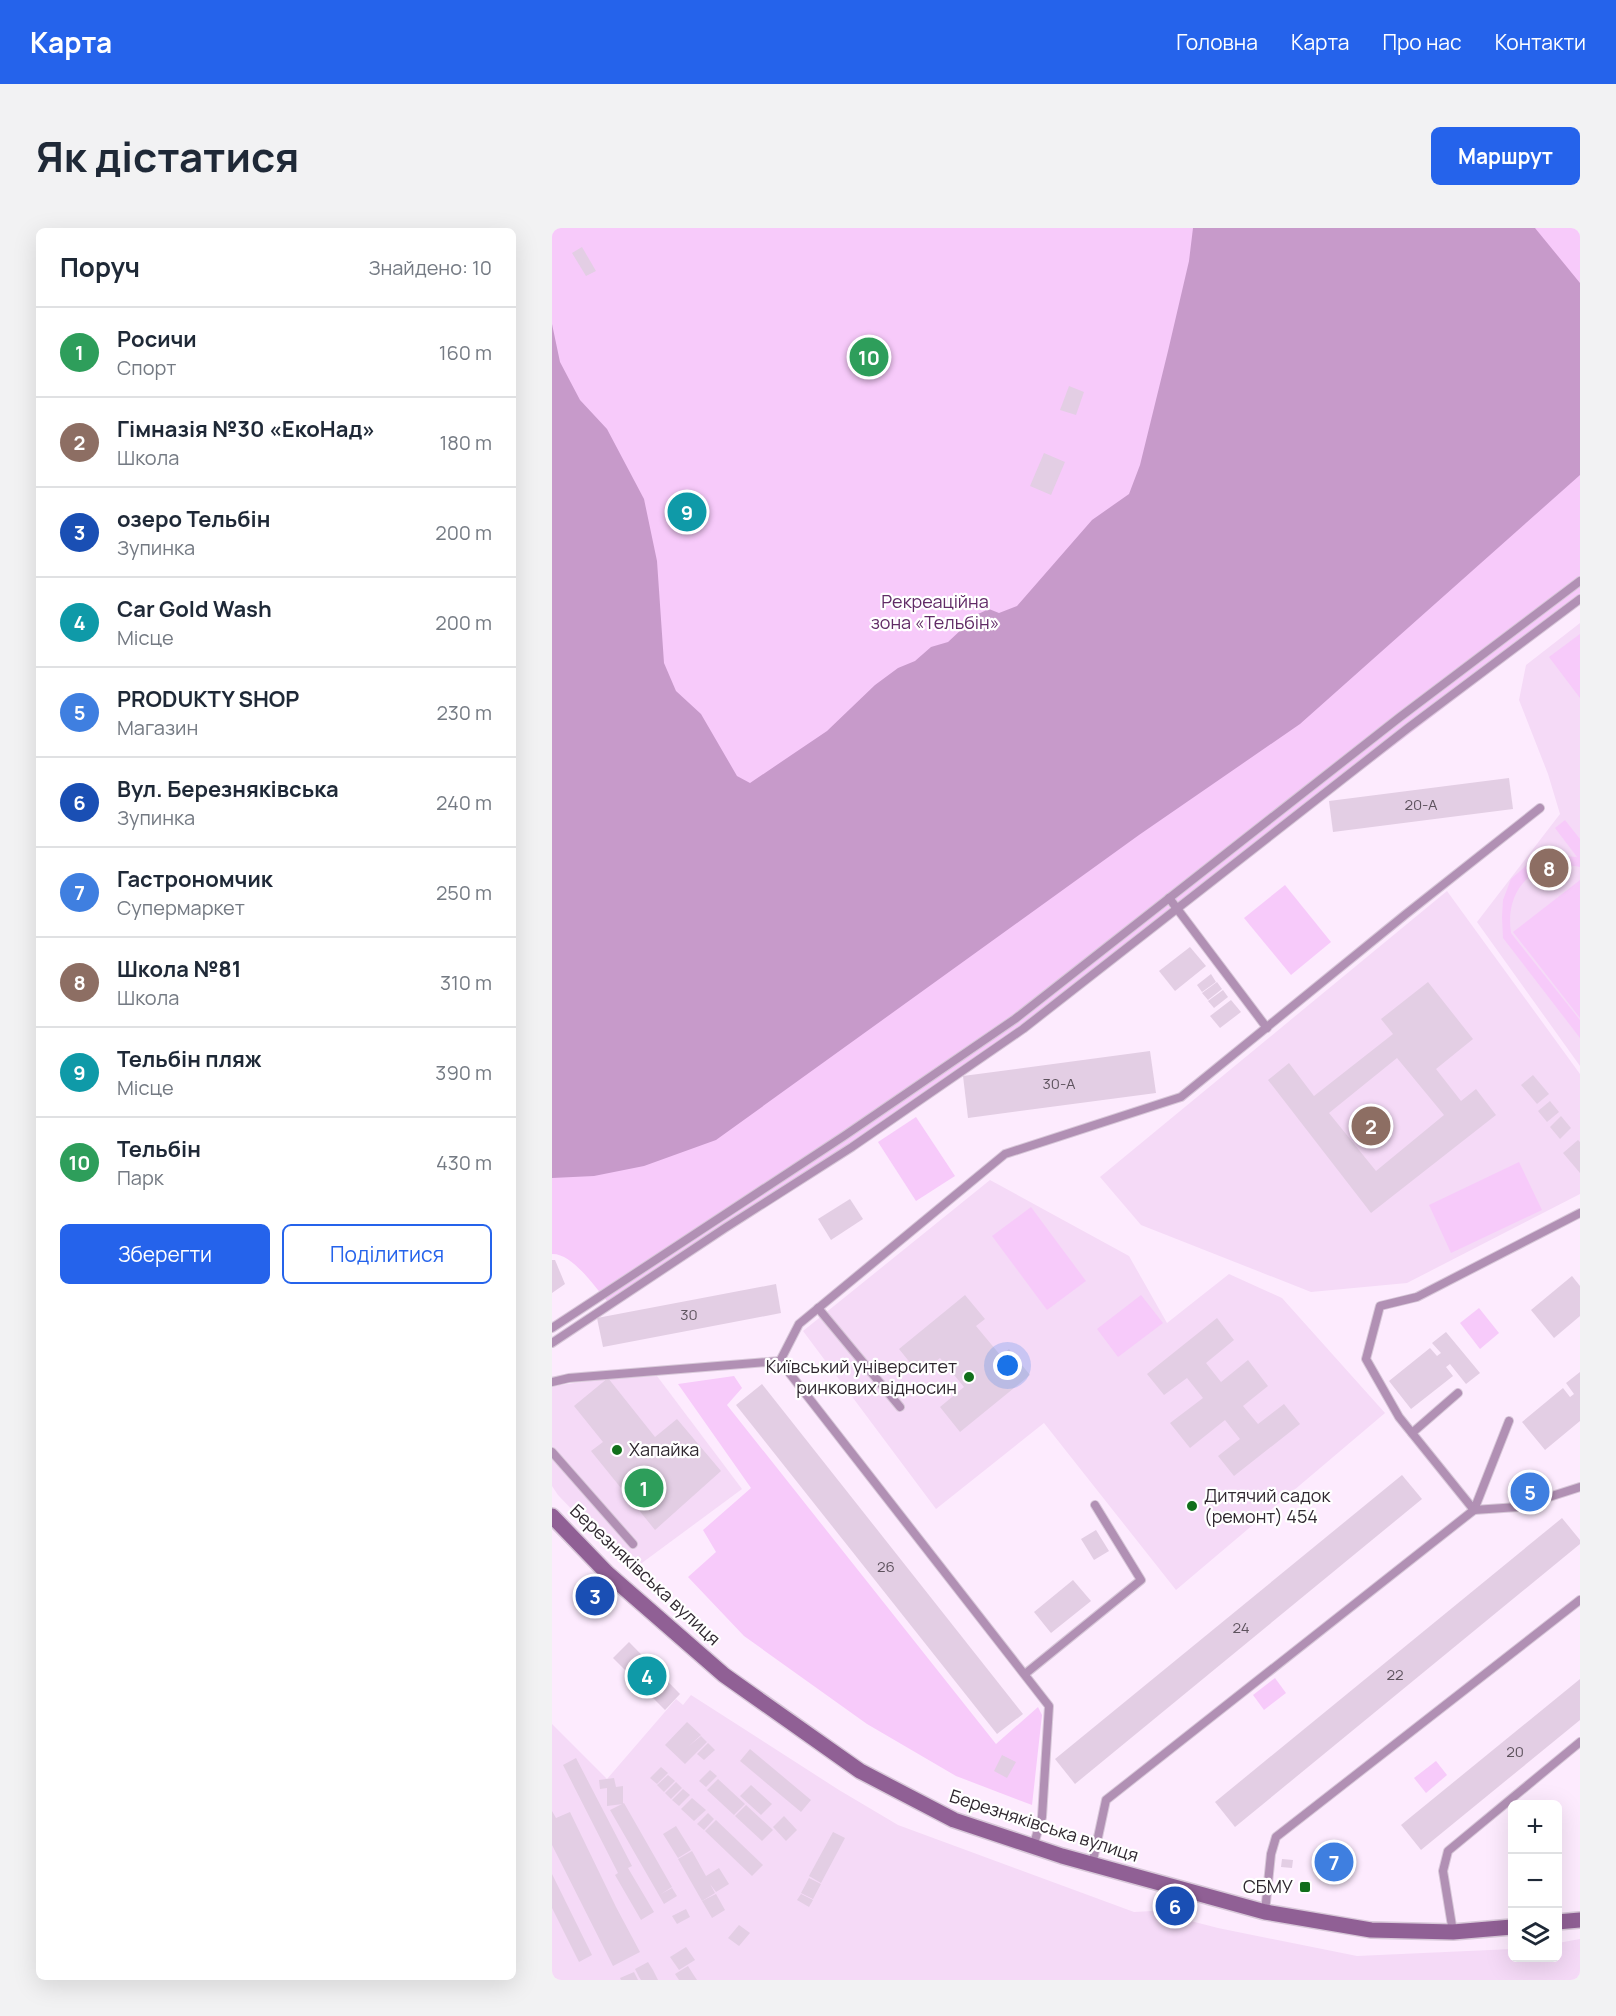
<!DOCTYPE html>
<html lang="uk">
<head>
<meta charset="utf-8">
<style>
	:root { --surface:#fff; --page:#f2f2f3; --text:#1f2937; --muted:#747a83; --line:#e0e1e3; --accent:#2563eb }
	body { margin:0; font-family:Manrope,sans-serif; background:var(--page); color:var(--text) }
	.controls { position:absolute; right:18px; bottom:18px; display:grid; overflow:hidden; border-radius:9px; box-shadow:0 6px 24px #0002 }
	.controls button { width:54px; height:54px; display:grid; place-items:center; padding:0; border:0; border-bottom:2px solid var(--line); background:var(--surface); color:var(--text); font:30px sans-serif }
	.you { position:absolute; left:456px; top:1138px; width:21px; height:21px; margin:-15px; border:4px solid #fff; border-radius:50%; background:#1a73e8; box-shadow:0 0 0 9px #1a73e833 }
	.badge { display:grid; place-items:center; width:39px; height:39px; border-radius:50%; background:var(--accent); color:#fff; font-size:20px; font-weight:700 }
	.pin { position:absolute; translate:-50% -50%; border:3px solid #fff; box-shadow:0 2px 6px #0006 }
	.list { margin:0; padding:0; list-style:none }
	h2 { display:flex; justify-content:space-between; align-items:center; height:78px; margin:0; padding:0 24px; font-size:26px }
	h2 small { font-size:20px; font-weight:400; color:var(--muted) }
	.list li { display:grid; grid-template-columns:39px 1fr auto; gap:18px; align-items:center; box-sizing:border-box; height:90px; padding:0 24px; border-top:2px solid var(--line) }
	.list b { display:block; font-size:22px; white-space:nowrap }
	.list p { margin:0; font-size:20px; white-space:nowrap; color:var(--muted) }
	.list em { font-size:20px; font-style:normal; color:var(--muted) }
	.actions { display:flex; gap:12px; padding:18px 24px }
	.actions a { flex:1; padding:14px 0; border:2px solid var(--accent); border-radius:9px; text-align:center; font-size:21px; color:var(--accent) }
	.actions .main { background:var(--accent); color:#fff }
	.icon { flex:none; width:33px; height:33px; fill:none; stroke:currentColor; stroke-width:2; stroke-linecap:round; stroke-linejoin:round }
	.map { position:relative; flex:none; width:1028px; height:1752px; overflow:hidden; border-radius:9px }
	header { display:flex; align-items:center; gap:36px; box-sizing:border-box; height:84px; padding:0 30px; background:var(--accent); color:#fff }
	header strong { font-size:28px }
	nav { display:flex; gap:33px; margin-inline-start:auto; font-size:21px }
	.intro { display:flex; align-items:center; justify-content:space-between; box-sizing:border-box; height:144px; padding:0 36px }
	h1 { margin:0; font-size:42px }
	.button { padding:15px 27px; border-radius:9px; background:var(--accent); color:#fff; font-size:21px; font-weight:700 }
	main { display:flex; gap:36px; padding:0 36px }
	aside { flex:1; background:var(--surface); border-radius:9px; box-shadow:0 6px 24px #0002 }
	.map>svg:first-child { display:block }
	.built { fill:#f5daf7 }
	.green { fill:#f7cafa }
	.water { fill:#c79aca }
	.building { fill:#e3cee4; fill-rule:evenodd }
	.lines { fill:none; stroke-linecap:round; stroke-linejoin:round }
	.lane-casing { stroke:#d8c8d9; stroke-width:10 }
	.secondary-casing { stroke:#d8c8d9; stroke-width:18 }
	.lane { stroke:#b190b4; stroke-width:8 }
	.secondary { stroke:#906095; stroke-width:15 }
	.poi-dot { fill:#116f1b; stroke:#fff; stroke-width:2 }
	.labels { text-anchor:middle; stroke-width:4.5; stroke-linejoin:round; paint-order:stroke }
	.number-label { font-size:15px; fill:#5d525d }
	.park-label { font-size:18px; fill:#612b66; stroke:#fff }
	.poi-label { font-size:18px; fill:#302830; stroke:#fff; text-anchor:end }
	.street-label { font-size:18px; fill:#302830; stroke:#fff }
</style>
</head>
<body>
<header>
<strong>Карта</strong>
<nav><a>Головна</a><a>Карта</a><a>Про нас</a><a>Контакти</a></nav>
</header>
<div class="intro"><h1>Як дістатися</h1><a class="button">Маршрут</a></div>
<main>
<aside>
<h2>Поруч<small>Знайдено: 10</small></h2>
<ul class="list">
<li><span class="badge" style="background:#2e9e5b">1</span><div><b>Росичи</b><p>Спорт</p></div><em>160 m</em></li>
<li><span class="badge" style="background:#8d6e63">2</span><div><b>Гімназія №30 «ЕкоНад»</b><p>Школа</p></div><em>180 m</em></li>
<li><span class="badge" style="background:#1a4fb4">3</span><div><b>озеро Тельбін</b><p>Зупинка</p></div><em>200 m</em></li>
<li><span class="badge" style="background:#0f9aa8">4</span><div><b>Car Gold Wash</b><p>Місце</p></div><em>200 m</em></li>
<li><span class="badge" style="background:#3f7fe0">5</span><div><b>PRODUKTY SHOP</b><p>Магазин</p></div><em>230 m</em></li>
<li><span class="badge" style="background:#1a4fb4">6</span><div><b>Вул. Березняківська</b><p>Зупинка</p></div><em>240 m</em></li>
<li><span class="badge" style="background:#3f7fe0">7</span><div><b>Гастрономчик</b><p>Супермаркет</p></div><em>250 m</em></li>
<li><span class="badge" style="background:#8d6e63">8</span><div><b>Школа №81</b><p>Школа</p></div><em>310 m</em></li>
<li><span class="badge" style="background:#0f9aa8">9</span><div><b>Тельбін пляж</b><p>Місце</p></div><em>390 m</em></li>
<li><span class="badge" style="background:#2e9e5b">10</span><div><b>Тельбін</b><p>Парк</p></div><em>430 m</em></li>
</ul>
<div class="actions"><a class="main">Зберегти</a><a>Поділитися</a></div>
</aside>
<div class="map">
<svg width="1028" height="1752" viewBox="0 0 1028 1752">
	<rect width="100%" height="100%" fill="#fdebfe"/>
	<g class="built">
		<path d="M 1028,395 L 1028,838 L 925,694 L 1008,586 L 996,546 L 967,472 L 974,437 Z"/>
		<path d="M 895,663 L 1028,846 L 1028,966 L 855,1055 L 759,1064 L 589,997 L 548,949 Z"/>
		<path d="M 438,952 L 577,1028 L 615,1095 L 677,1046 L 730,1070 L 833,1185 L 624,1362 L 492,1195 L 384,1281 L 251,1103 Z"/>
		<path d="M 105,1148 L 190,1261 L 79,1343 L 6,1267 L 0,1258 L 0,1158 L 45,1152 Z"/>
		<path d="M 139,1467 L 287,1562 L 346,1597 L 582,1684 L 600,1683 L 666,1700 L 805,1728 L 960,1721 L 960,1730 L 1005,1730 L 1006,1715 L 1028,1711 L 1028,1752 L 0,1752 L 0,1496 L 55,1551 L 124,1471 L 131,1477 Z"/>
	</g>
	<g class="green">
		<path d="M 0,0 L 1028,0 L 1028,376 L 462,807 L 98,1049 L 55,1073 C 43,1059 20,1025 0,1026 Z"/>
		<path d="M 1028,406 L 1028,470 L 997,429 Z"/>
		<path d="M 1013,592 L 1028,611 L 1028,639 C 983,629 952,661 959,705 L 1028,792 L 1028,810 L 951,710 L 950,689 L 951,672 L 959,651 L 976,636 L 999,627 L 1025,629 L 1003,600 Z"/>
		<path d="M 1028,652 L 1028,790 L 961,704 Z"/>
		<path d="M 733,657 L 779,714 L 739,747 L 692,690 Z"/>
		<path d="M 364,889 L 403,948 L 364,973 L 326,914 Z"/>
		<path d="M 967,934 L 990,982 L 899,1025 L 877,977 Z"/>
		<path d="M 479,979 L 534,1053 L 495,1082 L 440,1008 Z"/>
		<path d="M 589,1067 L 611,1095 L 566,1129 L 545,1101 Z"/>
		<path d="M 927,1080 L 947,1105 L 928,1121 L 908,1095 Z"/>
		<path d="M 182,1148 L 190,1160 L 175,1177 L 444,1516 L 486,1479 L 490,1487 L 480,1577 L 404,1548 L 315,1496 L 192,1408 L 136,1349 L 164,1324 L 151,1302 L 199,1260 L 126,1156 Z"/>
		<path d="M 723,1450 L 734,1465 L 712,1482 L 701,1467 Z"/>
		<path d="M 884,1533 L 895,1547 L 874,1565 L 862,1550 Z"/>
	</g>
	<path class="water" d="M 641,0 L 983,0 L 1028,55 L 1028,247 L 748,496 L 587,607 L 164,912 L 92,938 L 42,948 L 0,950 L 0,96 L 8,134 L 28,172 L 55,201 L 92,271 L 105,333 L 112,435 L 124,463 L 149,486 L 185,548 L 198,555 L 275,503 L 323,457 L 346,440 L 363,433 L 379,419 L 396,414 L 426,386 L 437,381 L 447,385 L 465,378 L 540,292 L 577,266 L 588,237 L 616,123 L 637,33 Z"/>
	<g class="building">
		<path d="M 30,19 L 44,43 L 34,48 L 20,25 Z"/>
		<path d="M 517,158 L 532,164 L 524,187 L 508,182 Z"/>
		<path d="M 492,225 L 513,234 L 499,267 L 478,258 Z"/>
		<path d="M 957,550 L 961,581 L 781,604 L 777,573 Z"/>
		<path d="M 638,719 L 654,738 L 623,763 L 607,743 Z"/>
		<path d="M 659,746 L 664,754 L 650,764 L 645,757 Z"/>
		<path d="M 665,754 L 670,761 L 656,772 L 650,765 Z"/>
		<path d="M 876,754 L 921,811 L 884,841 L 909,873 L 924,861 L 944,887 L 819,985 L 716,852 L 737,835 L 762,868 L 841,806 L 829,791 ZM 845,830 L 892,887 L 824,943 L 777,885 Z"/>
		<path d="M 671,762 L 676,769 L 662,780 L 656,773 Z"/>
		<path d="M 679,772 L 689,784 L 668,800 L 658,788 Z"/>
		<path d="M 598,823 L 604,865 L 416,890 L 411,848 Z"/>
		<path d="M 981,847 L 997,866 L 985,876 L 969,857 Z"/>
		<path d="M 998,873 L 1007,884 L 995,894 L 986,883 Z"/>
		<path d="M 1009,888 L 1019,900 L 1008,911 L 998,899 Z"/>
		<path d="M 1026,912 L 1028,914 L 1028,945 L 1011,925 Z"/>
		<path d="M 298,971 L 311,991 L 279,1012 L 266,991 Z"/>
		<path d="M 0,1032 L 3,1032 L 13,1056 L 0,1065 Z"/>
		<path d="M 1020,1048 L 1028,1058 L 1028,1088 L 1002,1110 L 979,1082 Z"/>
		<path d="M 224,1056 L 229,1085 L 51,1119 L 45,1090 Z"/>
		<path d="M 413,1067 L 433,1091 L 424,1098 L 449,1128 L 457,1121 L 478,1147 L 408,1204 L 388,1179 L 412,1159 L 388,1130 L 368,1147 L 347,1121 Z"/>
		<path d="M 665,1090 L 682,1112 L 654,1135 L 669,1154 L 696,1132 L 716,1158 L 691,1178 L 706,1196 L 732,1176 L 748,1196 L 682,1248 L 666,1228 L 688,1211 L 673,1192 L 638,1220 L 618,1195 L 651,1170 L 635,1150 L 612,1167 L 595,1146 Z"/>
		<path d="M 894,1104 L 928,1145 L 914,1156 L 898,1136 L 894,1139 L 901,1148 L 859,1181 L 837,1153 L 878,1120 L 885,1128 L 889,1125 L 880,1115 Z"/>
		<path d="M 1028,1144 L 1028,1193 L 993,1222 L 970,1194 L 1011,1160 L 1018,1169 L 1022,1166 L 1014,1155 Z"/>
		<path d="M 56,1150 L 103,1209 L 125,1191 L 169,1243 L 103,1302 L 39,1223 L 51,1214 L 22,1178 Z"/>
		<path d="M 210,1156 L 471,1486 L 445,1506 L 184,1177 Z"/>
		<path d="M 850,1247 L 870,1271 L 523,1556 L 503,1531 Z"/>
		<path d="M 982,1256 L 988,1263 L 974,1273 L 969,1266 Z"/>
		<path d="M 1010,1290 L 1028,1312 L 1028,1316 L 683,1599 L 663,1574 Z"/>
		<path d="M 544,1302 L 557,1323 L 542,1332 L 529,1311 Z"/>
		<path d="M 521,1352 L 539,1373 L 499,1405 L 482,1384 Z"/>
		<path d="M 77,1414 L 128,1466 L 113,1482 L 61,1430 Z"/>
		<path d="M 1028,1451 L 1028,1492 L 869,1622 L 849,1597 Z"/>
		<path d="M 135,1494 L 149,1507 L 137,1518 L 149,1508 L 155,1514 L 133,1536 L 113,1517 Z"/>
		<path d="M 156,1515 L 163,1522 L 152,1532 L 145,1526 Z"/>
		<path d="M 198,1521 L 259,1572 L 249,1584 L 188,1533 Z"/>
		<path d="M 450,1527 L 464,1534 L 455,1550 L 442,1543 Z"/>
		<path d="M 24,1530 L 80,1638 L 76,1640 L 102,1684 L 89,1692 L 63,1647 L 66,1645 L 11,1537 Z"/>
		<path d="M 109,1539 L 116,1545 L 105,1556 L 98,1550 Z"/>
		<path d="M 158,1542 L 165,1548 L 154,1559 L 147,1553 Z"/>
		<path d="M 116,1547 L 123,1553 L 112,1564 L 105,1557 Z"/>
		<path d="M 62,1550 L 64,1559 L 71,1558 L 71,1576 L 55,1578 L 55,1560 L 48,1561 L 47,1552 Z"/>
		<path d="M 166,1551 L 193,1576 L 182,1587 L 155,1562 Z"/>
		<path d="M 124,1554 L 130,1560 L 119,1571 L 113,1565 Z"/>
		<path d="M 199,1557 L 220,1576 L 209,1587 L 188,1568 Z"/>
		<path d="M 131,1561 L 138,1567 L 127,1578 L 120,1572 Z"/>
		<path d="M 140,1570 L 154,1582 L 142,1593 L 129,1581 Z"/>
		<path d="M 72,1575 L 120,1659 L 109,1666 L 120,1660 L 125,1668 L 112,1676 L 58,1582 Z"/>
		<path d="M 194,1577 L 221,1602 L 210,1613 L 183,1588 Z"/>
		<path d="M 0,1583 L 4,1590 L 18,1584 L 64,1679 L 88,1724 L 61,1738 L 0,1617 Z"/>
		<path d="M 156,1585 L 162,1591 L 152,1602 L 145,1596 Z"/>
		<path d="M 232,1588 L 245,1602 L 234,1613 L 221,1599 Z"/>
		<path d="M 164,1592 L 211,1637 L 200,1648 L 153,1603 Z"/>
		<path d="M 124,1598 L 139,1622 L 126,1630 L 111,1606 Z"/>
		<path d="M 281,1604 L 293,1610 L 269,1655 L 257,1648 Z"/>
		<path d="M 140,1623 L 154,1648 L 167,1640 L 177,1656 L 164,1664 L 158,1656 L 163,1665 L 150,1673 L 126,1631 Z"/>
		<path d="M 774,1627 L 792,1629 L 791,1642 L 772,1639 Z"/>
		<path d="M 730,1631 L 741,1632 L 740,1640 L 729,1639 Z"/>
		<path d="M 0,1646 L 40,1727 L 27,1734 L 0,1680 Z"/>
		<path d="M 257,1650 L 269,1656 L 261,1671 L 249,1665 Z"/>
		<path d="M 164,1666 L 173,1682 L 160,1690 L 150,1673 Z"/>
		<path d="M 249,1666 L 261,1672 L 257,1679 L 245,1672 Z"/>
		<path d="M 134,1681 L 138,1689 L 125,1696 L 120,1688 Z"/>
		<path d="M 187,1697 L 198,1705 L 187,1718 L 176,1710 Z"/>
		<path d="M 134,1719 L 143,1732 L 127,1742 L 118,1729 Z"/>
		<path d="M 96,1734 L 101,1742 L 106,1752 L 89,1752 L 87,1749 L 83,1741 Z"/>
		<path d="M 136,1738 L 141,1746 L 145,1752 L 127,1752 L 123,1746 Z"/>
		<path d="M 82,1744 L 86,1752 L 69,1752 L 68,1750 Z"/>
	</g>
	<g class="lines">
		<g class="lane-casing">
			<g id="lane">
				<path d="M 617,670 L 715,800"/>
				<path d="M 266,1080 L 348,1179"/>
				<path d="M 0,1100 L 292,908 L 463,791 L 848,489 L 1028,353"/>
				<path d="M 0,1115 L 173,1000 L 300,919 L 471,801 L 856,500 L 1028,371"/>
				<path d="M 228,1133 L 247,1096 L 453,926 L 629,869 L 854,686 L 988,580"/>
				<path d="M 0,1154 L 17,1150 L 228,1133 L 497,1478 L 490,1589 L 481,1619"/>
				<path d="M 957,1193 L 922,1282 L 847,1189 L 814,1131 L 828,1078 L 865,1069 L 1028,985"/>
				<path d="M 860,1205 L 906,1165"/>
				<path d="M 0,1224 L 81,1316"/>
				<path d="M 473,1446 L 589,1352 L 543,1277"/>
				<path d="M 540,1637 L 554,1572 L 922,1282 L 966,1279 L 1028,1259"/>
				<path d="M 713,1684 L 719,1626 L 724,1609 L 1028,1372"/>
				<path d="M 901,1704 L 891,1643 L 896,1623 L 1028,1514"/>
			</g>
		</g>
		<g class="secondary-casing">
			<g id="secondary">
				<path d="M 0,1288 L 55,1345 L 172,1447 L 308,1543 L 402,1592 L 510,1628 L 713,1684 L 819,1702 L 901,1704 L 960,1699"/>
				<path d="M 1005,1694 L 1028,1692"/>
			</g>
		</g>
		<use href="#lane" class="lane"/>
		<use href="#secondary" class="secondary"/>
	</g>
	<g class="poi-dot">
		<circle cx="417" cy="1149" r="6"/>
		<circle cx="65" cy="1222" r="6"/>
		<circle cx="640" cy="1278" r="6"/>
		<rect x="747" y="1653" width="12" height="12" rx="3"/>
	</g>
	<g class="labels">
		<g class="number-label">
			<text x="869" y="582">20-А</text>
			<text x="507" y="861">30-А</text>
			<text x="137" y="1092">30</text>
			<text x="334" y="1344">26</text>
			<text x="689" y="1405">24</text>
			<text x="843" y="1452">22</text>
			<text x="963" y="1529">20</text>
		</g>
		<g class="park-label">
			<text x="383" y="380">Рекреаційна<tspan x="383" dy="21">зона «Тельбін»</tspan></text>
		</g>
		<g class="poi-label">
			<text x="405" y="1145">Київський університет<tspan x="405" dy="21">ринкових відносин</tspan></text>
			<text x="77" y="1228" text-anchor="start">Хапайка</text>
			<text x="652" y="1274" text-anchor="start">Дитячий садок<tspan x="652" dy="21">(ремонт) 454</tspan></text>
			<text x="741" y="1665">СБМУ</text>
		</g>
		<g class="street-label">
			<text transform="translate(93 1347) rotate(43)" y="6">Березняківська вулиця</text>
			<text transform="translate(492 1598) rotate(18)" y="6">Березняківська вулиця</text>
		</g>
	</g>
</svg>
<div class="controls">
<button>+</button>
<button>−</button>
<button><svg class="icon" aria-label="layers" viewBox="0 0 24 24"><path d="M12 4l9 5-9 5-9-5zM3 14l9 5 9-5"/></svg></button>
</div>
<div class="you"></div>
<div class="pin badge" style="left:92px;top:1260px;background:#2e9e5b">1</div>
<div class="pin badge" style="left:819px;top:898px;background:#8d6e63">2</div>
<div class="pin badge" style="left:43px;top:1368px;background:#1a4fb4">3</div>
<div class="pin badge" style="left:95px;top:1448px;background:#0f9aa8">4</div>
<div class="pin badge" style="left:978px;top:1264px;background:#3f7fe0">5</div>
<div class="pin badge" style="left:623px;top:1678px;background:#1a4fb4">6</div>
<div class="pin badge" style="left:782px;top:1634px;background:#3f7fe0">7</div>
<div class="pin badge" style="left:997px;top:640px;background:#8d6e63">8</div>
<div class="pin badge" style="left:135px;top:284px;background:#0f9aa8">9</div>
<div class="pin badge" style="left:317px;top:129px;background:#2e9e5b">10</div>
</div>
</main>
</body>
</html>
